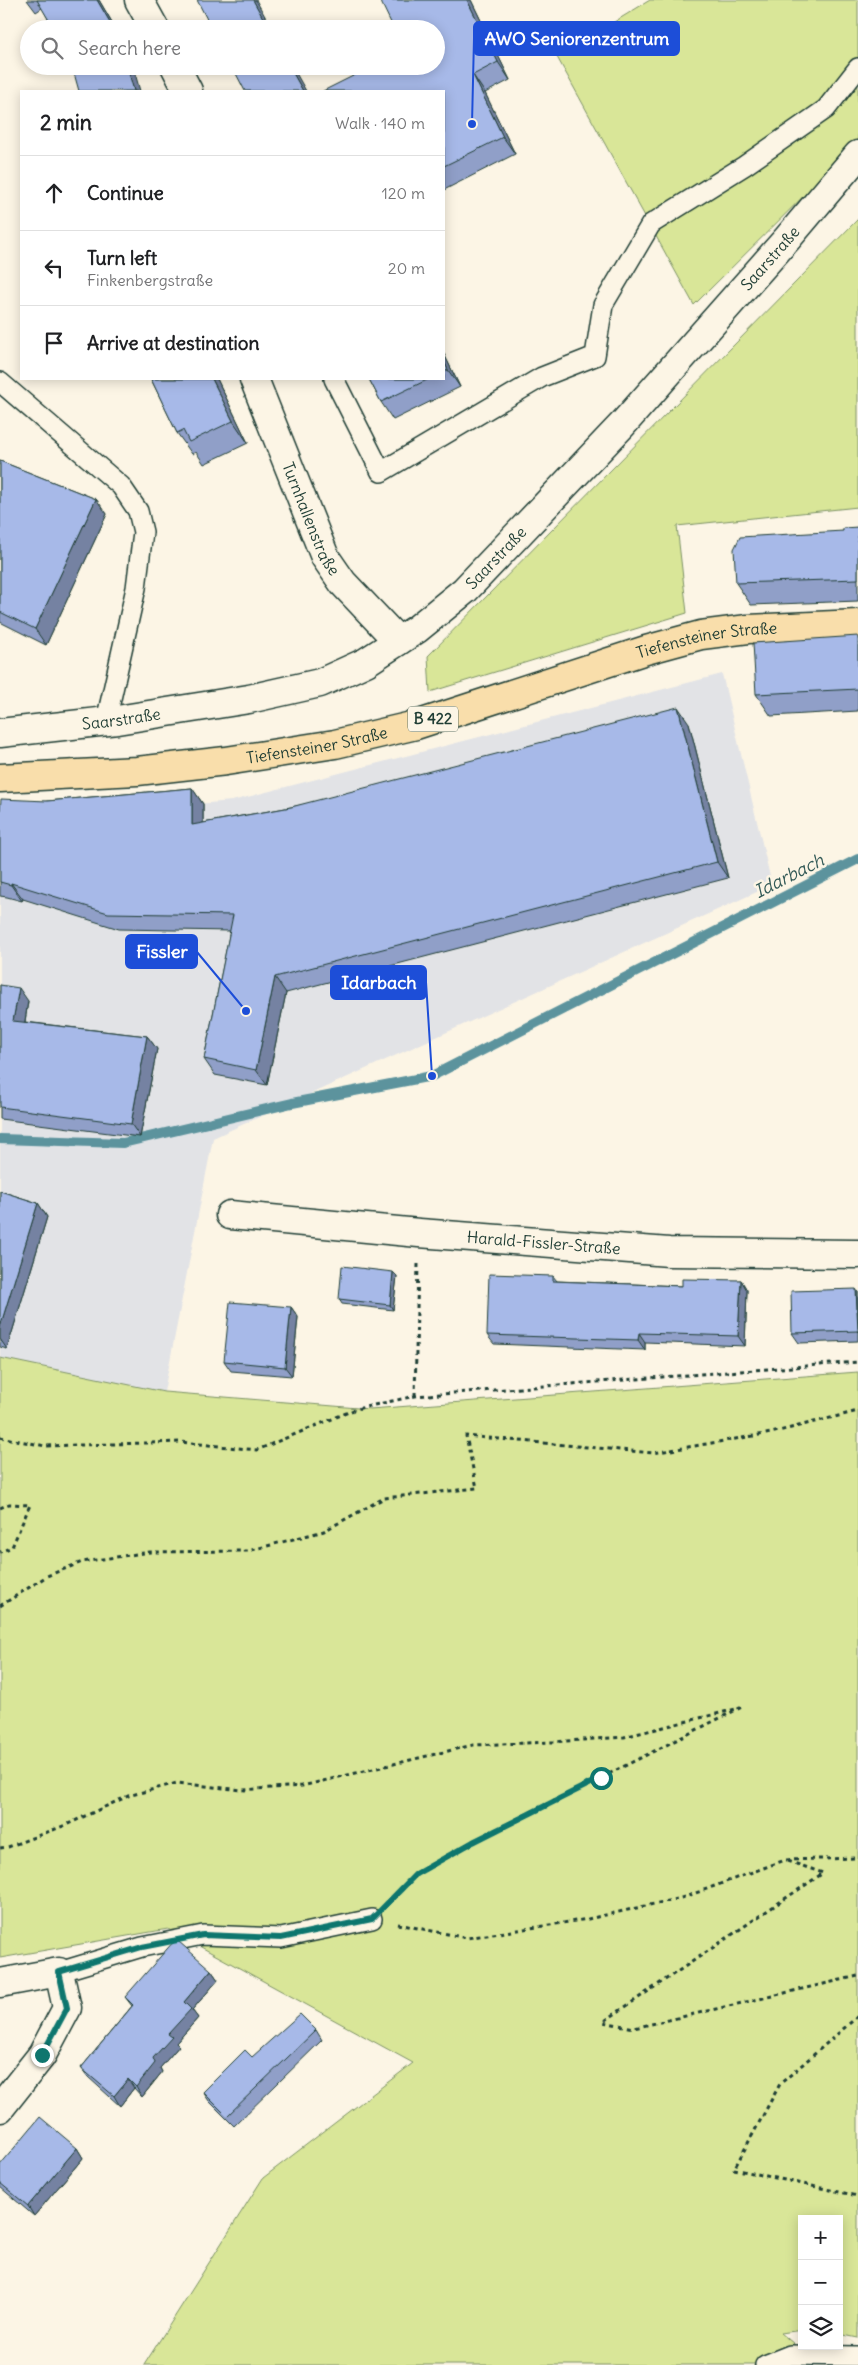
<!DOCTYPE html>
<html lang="en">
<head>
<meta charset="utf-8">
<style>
	:root { --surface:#fff; --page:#f2f2f2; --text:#202124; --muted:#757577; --line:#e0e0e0 }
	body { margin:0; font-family:Delius,sans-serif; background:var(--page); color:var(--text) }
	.controls { position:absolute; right:15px; bottom:15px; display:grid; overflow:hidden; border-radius:0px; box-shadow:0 2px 12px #0003 }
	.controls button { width:45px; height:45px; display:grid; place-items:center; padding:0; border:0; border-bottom:1px solid var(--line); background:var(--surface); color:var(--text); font:25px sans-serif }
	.stop { position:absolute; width:15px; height:15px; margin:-11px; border:4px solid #0f766e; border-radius:50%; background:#fff }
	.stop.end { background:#0f766e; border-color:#fff; box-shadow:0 1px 5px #0008 }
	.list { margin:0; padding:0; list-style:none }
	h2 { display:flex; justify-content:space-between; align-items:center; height:65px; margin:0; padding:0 20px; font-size:21px }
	h2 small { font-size:16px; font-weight:400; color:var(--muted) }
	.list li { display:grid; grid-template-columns:32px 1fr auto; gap:15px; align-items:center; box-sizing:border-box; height:75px; padding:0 20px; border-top:1px solid var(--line) }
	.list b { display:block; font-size:19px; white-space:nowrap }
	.list p { margin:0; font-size:16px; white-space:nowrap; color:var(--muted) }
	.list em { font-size:16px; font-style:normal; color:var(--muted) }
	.icon { flex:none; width:28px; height:28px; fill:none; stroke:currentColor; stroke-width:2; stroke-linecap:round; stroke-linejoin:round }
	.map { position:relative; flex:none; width:858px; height:2365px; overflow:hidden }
	.search { position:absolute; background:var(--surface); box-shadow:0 2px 12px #0003; left:20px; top:20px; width:425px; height:55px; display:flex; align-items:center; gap:12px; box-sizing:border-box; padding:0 18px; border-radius:28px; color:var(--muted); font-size:19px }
	.panel { position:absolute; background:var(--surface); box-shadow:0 2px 12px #0003; left:20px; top:90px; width:425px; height:290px; border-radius:0px }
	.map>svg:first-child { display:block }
	.built { fill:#e2e3e6 }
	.green { fill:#d9e698; stroke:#7c9266 }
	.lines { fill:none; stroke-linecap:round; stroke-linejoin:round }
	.stream { stroke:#5b939d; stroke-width:10 }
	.lane-casing { stroke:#1f3d34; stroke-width:22 }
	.street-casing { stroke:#1f3d34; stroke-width:31 }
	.secondary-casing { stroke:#1f3d34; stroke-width:31 }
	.primary-casing { stroke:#1f3d34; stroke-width:31 }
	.path { stroke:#1f3d34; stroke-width:3; stroke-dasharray:4 4; stroke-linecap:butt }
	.lane { stroke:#fcf5e5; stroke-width:19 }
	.street { stroke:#fcf5e5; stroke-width:28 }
	.secondary { stroke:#fcf5e5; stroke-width:28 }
	.primary { stroke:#f9deab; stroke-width:28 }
	.wall { fill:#909fc8; stroke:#1f3d34 }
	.shaded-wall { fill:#7582a2; stroke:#1f3d34 }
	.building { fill:#a7b9e8; stroke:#1f3d34 }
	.route { stroke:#0f766e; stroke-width:6 }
	.labels { text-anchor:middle; stroke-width:5; stroke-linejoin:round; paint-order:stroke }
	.shield { fill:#fcf5e5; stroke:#617469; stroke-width:1 }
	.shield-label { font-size:15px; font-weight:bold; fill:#1f3d34 }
	.street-label { font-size:16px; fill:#1f3d34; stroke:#fcf5e5 }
	.water-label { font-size:18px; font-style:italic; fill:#335a57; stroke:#fcf5e5 }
	.leader { fill:none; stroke:#1d4ed8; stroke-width:2 }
	.callout-dot { fill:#1d4ed8; stroke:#fcf5e5; stroke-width:2 }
	.callout { fill:#1d4ed8; stroke:#1d4ed8; stroke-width:2 }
	.callout-label { font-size:18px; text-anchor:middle; font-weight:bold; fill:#fff }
</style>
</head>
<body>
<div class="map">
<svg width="858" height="2365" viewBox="0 0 858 2365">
	<rect width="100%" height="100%" fill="#fcf5e5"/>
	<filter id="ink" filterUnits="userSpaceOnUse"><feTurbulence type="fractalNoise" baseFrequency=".02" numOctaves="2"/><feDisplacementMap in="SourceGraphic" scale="10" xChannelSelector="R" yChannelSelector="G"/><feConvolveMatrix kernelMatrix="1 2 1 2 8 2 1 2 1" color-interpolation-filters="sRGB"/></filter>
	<g filter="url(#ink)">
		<path class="built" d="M 722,674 L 772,885 L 213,1138 L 164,1392 L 0,1358 L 0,814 L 116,811 L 232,801 Z"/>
		<g class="green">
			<path d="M 650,0 L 858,0 L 858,142 L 694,305 L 557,57 Z"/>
			<path d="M 858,219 L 858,507 L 677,526 L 687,613 L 430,692 L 428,656 Z"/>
			<path d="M 0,1358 L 164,1392 L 370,1409 L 858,1372 L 858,2338 L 839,2334 L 839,2219 L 802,2219 L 802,2330 L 781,2333 L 819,2365 L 144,2365 L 263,2178 L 413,2063 L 168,1929 L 0,1958 Z"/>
		</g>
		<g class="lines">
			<path class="stream" d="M 0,1139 L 123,1143 L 292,1103 L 432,1076 L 858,859"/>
			<g class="lane-casing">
				<g id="lane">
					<path d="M 334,379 L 381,472 L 542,377 L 595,356 L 603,305 L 651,224 L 744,166 L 826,109 L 858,68"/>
					<path d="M 0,382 L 121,486 L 138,511 L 143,532 L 136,588 L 106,721"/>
					<path d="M 59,1972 L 142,1947 L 203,1935 L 281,1938 L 372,1919"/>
					<path d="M 765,2365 L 790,2355 L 858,2356"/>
				</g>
			</g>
			<g class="street-casing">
				<g id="street">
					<path d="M 139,0 L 155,29"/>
					<path d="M 175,66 L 188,91"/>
					<path id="s1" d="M 254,379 L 325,557 L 343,583 L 398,641"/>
					<path id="s2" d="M 230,1215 L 419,1233 L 669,1252 L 858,1254"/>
					<path d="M 0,1983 L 59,1972 L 67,2008 L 42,2055 L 0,2108"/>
				</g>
			</g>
			<g class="secondary-casing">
				<g id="secondary">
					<path id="s3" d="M 0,733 L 117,720 L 249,699 L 320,683 L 366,662 L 417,629 L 465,590 L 623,424 L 787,239 L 858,155"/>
				</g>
			</g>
			<g class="primary-casing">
				<g id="primary">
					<path id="s4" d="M 0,778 L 137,771 L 226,761 L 335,744 L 416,725 L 646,650 L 701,635 L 748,629 L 858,624"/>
				</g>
			</g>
			<g class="path">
				<path d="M 415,1396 L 418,1264"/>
				<path d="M 0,1437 L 45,1446 L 181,1442 L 257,1450 L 356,1409 L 415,1396 L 858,1362"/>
				<path d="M 0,1508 L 9,1504 L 30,1505 L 12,1547 L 0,1552"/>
				<path d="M 0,1606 L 47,1576 L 82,1562 L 150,1552 L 248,1551 L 324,1531 L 384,1498 L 477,1488 L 466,1436 L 653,1453 L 771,1433 L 858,1411"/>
				<path d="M 0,1848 L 8,1847 L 66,1825 L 128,1796 L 177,1783 L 242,1790 L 302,1786 L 473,1745 L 553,1742 L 624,1737 L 740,1708 L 473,1842 L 416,1874 L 391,1900"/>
				<path d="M 788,1861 L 823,1873 L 603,2022 L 634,2028 L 858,1976"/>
				<path d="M 398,1924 L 467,1938 L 588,1919 L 685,1897 L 785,1860 L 858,1858"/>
				<path d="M 858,2016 L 780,2084 L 734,2169 L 858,2196"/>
			</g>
			<use href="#lane" class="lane"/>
			<use href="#street" class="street"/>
			<use href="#secondary" class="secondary"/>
			<use href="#primary" class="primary"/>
		</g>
		<g class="wall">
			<path d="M 27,0 L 99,0 L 116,29 L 54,29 L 42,8 L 36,12 Z"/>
			<path d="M 380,0 L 471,0 L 510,80 L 485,93 L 515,154 L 444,190 L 444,91 L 436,66 Z"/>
			<path d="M 444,354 L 460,387 L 393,420 L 381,402 L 369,379 L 444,379 Z"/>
			<path d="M 151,379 L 217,379 L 248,443 L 204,464 L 196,452 L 192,454 L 177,433 Z"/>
			<path d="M 0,461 L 96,499 L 107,514 L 46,645 L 0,622 Z"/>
			<path d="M 858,527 L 858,601 L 751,605 L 736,583 L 843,531 Z"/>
			<path d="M 858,636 L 858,711 L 771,716 L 756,694 Z"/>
			<path d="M 689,723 L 728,878 L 286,993 L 267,1085 L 215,1075 L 204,1059 L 230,931 L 119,929 L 23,899 L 22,901 L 7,897 L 0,896 L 0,812 L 47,801 L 192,788 L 203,804 L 203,823 L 291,807 Z"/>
			<path d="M 0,985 L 28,1001 L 25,1022 L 147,1036 L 157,1049 L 140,1137 L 0,1119 Z"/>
			<path d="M 0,1191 L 38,1203 L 47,1217 L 7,1349 L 0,1347 Z"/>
			<path d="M 397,1276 L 393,1310 L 342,1304 L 339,1299 Z"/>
			<path d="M 553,1276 L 557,1281 L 682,1286 L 741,1280 L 747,1290 L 745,1346 L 645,1342 L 645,1350 L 494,1344 L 487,1335 Z"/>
			<path d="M 858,1292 L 858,1341 L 799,1343 L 792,1333 Z"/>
			<path d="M 291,1307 L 298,1317 L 292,1376 L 231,1371 L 224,1361 Z"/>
			<path d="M 211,1970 L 218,1980 L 192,2010 L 198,2018 L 176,2043 L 179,2046 L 160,2068 L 162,2072 L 142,2097 L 134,2088 L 120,2106 L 88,2077 L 81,2068 L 132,2006 L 125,1997 Z"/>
			<path d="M 316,2030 L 322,2040 L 234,2126 L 209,2101 L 203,2092 L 252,2057 Z"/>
			<path d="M 77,2148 L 83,2158 L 34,2216 L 0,2187 L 0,2165 Z"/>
		</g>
		<g class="shaded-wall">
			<path d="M 97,0 L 99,0 L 116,29 L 114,29 Z"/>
			<path d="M 253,0 L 256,0 L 272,29 L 269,29 Z"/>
			<path d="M 467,0 L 471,0 L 510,80 L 498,62 Z"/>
			<path d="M 127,66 L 133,66 L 140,91 L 134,91 Z"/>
			<path d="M 289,66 L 292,66 L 306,91 L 303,91 Z"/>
			<path d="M 473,75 L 485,93 L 515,154 L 503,137 Z"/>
			<path d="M 444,354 L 460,387 L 448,370 L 444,361 Z"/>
			<path d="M 212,379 L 217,379 L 248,443 L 233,421 Z"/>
			<path d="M 96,499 L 107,514 L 46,645 L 35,629 Z"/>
			<path d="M 678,707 L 689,723 L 728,878 L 717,862 Z"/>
			<path d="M 192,788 L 203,804 L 203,841 L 192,825 Z"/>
			<path d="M 11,883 L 23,899 L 22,901 L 11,885 Z"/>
			<path d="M 275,977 L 286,993 L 267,1085 L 256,1070 Z"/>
			<path d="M 19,988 L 28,1001 L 23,1034 L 13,1021 Z"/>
			<path d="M 147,1036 L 157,1049 L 140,1137 L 131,1124 Z"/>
			<path d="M 38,1203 L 47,1217 L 7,1349 L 0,1339 L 0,1327 Z"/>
			<path d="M 393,1272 L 397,1276 L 393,1310 L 390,1305 Z"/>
			<path d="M 741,1280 L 747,1290 L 745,1346 L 738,1336 Z"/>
			<path d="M 856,1289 L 858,1292 L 858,1332 L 858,1331 Z"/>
			<path d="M 291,1307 L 298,1317 L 292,1376 L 285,1367 Z"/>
			<path d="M 639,1333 L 645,1342 L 645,1350 L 638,1340 Z"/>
			<path d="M 211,1970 L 218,1980 L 192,2010 L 198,2018 L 176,2043 L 179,2046 L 160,2068 L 162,2072 L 142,2097 L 136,2087 L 153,2058 L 168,2034 L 184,2002 Z"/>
			<path d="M 128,2079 L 134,2088 L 120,2106 L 114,2096 Z"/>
			<path d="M 77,2148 L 83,2158 L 34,2216 L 28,2206 Z"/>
		</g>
		<g class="building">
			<path d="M 37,0 L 97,0 L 114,29 L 54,29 Z"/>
			<path d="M 197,0 L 253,0 L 269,29 L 212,29 Z"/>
			<path d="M 380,0 L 467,0 L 498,62 L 473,75 L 503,137 L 444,166 L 444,91 L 323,91 L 373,66 L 436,66 L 436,29 L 394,29 Z"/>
			<path d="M 72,66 L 127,66 L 134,91 L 79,91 Z"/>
			<path d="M 232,66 L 289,66 L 303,91 L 245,91 Z"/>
			<path d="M 444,361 L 448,370 L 444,372 Z"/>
			<path d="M 151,379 L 212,379 L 233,421 L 189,442 L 183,430 L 177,433 Z"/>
			<path d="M 369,379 L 429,379 L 381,402 Z"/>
			<path d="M 0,461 L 96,499 L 35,629 L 0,612 Z"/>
			<path d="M 858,527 L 858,579 L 736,583 L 734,549 L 740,537 L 843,531 L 843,528 Z"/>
			<path d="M 858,636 L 858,689 L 756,694 L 753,643 Z"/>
			<path d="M 678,707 L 717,862 L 275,977 L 256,1070 L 204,1059 L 233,915 L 108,913 L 11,883 L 11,885 L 0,882 L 0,812 L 1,799 L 47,801 L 192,788 L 192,825 L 291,807 Z"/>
			<path d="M 0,985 L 19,988 L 13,1021 L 147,1036 L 131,1124 L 0,1107 Z"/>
			<path d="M 0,1191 L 38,1203 L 0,1327 Z"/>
			<path d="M 342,1266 L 393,1272 L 390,1305 L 339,1299 Z"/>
			<path d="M 489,1274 L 553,1276 L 553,1281 L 682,1286 L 682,1279 L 741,1280 L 738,1336 L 639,1333 L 638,1340 L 487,1335 Z"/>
			<path d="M 856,1289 L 858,1331 L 792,1333 L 791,1291 Z"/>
			<path d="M 230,1302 L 291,1307 L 285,1367 L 224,1361 Z"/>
			<path d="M 174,1941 L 178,1941 L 211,1970 L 184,2002 L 191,2009 L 168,2034 L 172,2037 L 153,2058 L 155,2063 L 136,2087 L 128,2079 L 114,2096 L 81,2068 L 133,2005 L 125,1997 Z"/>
			<path d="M 300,2014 L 316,2030 L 227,2116 L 203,2092 L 245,2050 L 252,2057 Z"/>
			<path d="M 40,2117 L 77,2148 L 28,2206 L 0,2183 L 0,2165 Z"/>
		</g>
	</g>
	<g class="lines" filter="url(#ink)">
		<path class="route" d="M 42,2055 L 67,2008 L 59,1972 L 142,1947 L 203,1935 L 281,1938 L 372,1919 L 416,1874 L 473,1842 L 601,1778"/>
	</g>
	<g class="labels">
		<rect class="shield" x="408" y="706.5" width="50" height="25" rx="4"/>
		<g class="shield-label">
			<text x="433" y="724">B 422</text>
		</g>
		<g class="street-label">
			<text dy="6" stroke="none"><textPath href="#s3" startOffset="948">Saarstraße</textPath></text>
			<text dy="6" stroke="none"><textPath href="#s1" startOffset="151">Turnhallenstraße</textPath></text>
			<text dy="6" stroke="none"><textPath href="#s3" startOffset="542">Saarstraße</textPath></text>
			<text dy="6" stroke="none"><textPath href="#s4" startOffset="724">Tiefensteiner Straße</textPath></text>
			<text dy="6" stroke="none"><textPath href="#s3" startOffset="122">Saarstraße</textPath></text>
			<text dy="6" stroke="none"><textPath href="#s4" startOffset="319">Tiefensteiner Straße</textPath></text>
			<text dy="6" stroke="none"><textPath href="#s2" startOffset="315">Harald-Fissler-Straße</textPath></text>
		</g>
		<g class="water-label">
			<text transform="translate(789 876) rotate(-27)" y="6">Idarbach</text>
		</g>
	</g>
	<path class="leader" d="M472 124L474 38M246 1011L197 952M432 1076L426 982"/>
	<g class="callout-dot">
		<circle cx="472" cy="124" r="5"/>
		<circle cx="246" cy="1011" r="5"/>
		<circle cx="432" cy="1076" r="5"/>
	</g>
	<g class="callout">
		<rect x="474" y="22" width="205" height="33" rx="5"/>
		<rect x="126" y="935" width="71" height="33" rx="5"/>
		<rect x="331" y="966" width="95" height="33" rx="5"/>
	</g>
	<g class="callout-label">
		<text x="577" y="45">AWO Seniorenzentrum</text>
		<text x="162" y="958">Fissler</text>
		<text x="379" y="989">Idarbach</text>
	</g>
</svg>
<div class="controls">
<button>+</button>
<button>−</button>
<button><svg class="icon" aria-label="layers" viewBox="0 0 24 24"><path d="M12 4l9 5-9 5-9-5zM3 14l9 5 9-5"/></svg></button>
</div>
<div class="stop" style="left:601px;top:1778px"></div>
<div class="stop end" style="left:42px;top:2055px"></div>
<div class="search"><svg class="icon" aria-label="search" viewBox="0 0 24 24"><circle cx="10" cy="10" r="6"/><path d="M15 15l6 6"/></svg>Search here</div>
<section class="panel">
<h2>2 min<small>Walk · 140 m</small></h2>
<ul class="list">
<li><svg class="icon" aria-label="ahead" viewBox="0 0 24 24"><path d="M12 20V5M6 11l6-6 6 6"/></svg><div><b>Continue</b></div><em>120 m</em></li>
<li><svg class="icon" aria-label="left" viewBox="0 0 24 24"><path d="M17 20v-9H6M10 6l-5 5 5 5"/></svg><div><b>Turn left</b><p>Finkenbergstraße</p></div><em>20 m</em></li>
<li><svg class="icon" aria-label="arrive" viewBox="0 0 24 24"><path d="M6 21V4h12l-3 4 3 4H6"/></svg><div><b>Arrive at destination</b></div></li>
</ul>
</section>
</div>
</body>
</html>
